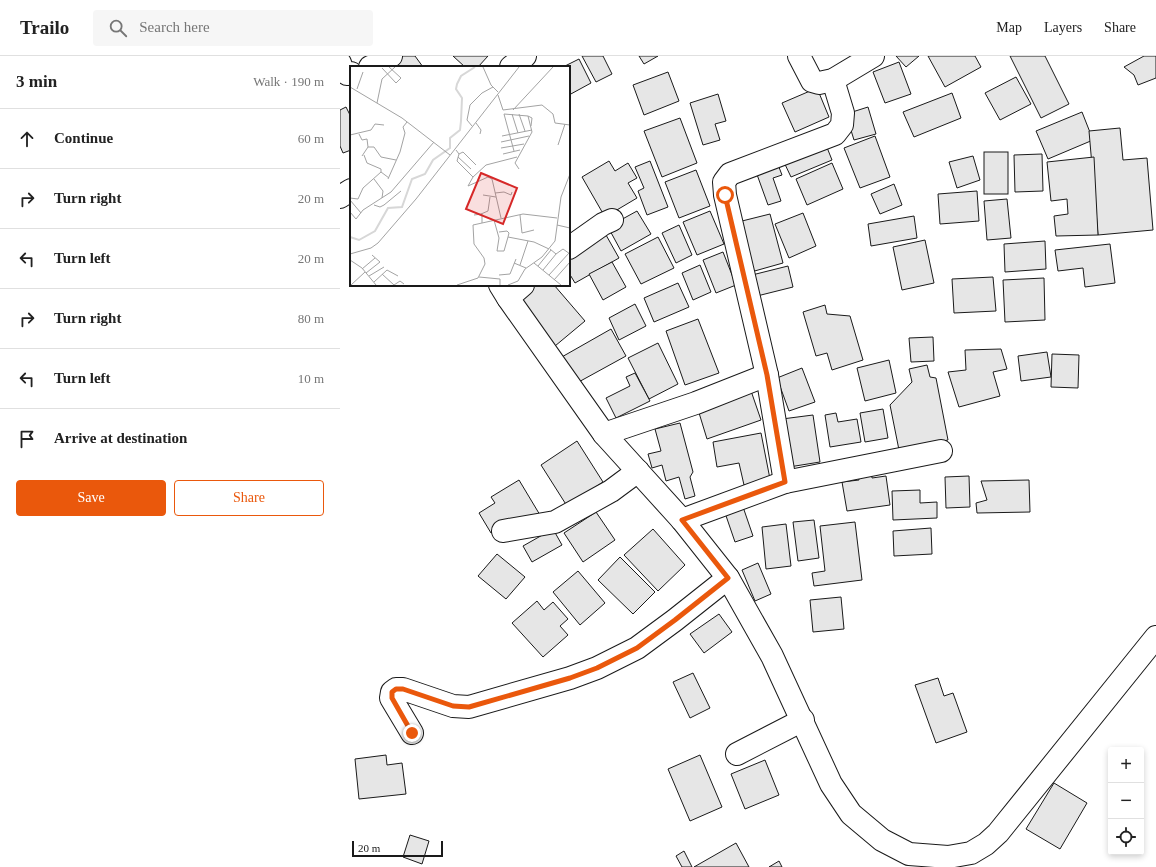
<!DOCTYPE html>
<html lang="en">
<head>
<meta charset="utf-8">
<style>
	:root { --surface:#fff; --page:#f6f6f6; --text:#222; --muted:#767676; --line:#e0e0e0; --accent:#ea580c }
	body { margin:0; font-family:"Times New Roman",serif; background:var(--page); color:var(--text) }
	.controls { position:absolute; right:12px; bottom:12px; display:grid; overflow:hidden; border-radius:4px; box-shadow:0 2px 6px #0003 }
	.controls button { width:36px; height:36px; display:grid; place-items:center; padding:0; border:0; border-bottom:1px solid var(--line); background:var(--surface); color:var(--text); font:20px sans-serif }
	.scale { position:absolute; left:12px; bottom:10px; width:91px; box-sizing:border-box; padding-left:4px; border:2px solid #1a1a1a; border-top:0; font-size:11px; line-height:14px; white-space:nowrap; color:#1a1a1a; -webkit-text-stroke:3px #fff; paint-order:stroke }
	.stop { position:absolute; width:12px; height:12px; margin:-9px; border:3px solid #ea580c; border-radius:50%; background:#fff }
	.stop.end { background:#ea580c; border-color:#fff; box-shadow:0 1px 4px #0008 }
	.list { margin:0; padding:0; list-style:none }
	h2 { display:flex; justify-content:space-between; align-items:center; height:52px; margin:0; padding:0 16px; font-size:17px }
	h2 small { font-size:13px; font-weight:400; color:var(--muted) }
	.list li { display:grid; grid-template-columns:26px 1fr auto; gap:12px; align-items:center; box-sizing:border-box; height:60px; padding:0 16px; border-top:1px solid var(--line) }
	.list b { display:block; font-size:15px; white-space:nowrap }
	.list em { font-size:13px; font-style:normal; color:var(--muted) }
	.actions { display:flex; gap:8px; padding:12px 16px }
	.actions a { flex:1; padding:9px 0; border:1px solid var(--accent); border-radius:4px; text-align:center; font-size:14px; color:var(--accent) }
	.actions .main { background:var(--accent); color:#fff }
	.icon { flex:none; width:22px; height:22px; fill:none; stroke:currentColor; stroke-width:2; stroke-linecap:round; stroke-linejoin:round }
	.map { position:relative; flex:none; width:816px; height:811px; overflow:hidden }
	header { display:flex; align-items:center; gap:24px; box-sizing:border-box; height:56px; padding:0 20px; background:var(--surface); border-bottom:1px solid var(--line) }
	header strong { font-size:19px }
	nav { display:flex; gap:22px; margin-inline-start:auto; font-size:14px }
	.search { width:280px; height:36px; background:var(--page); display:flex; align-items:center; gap:10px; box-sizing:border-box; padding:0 14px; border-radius:4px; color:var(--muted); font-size:15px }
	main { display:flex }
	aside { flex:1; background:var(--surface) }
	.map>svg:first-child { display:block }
	.building { fill:#e6e6e6; stroke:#1a1a1a }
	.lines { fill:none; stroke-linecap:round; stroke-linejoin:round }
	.minor-casing { stroke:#1a1a1a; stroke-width:24 }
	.minor { stroke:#fff; stroke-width:22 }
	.route { stroke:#ea580c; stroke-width:5 }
	.inset-river { fill:none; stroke:#d7d7d7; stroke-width:2 }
	.inset-road { fill:none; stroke:#a3a3a3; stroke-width:1 }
	.view { fill:#d62828; fill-opacity:0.15; stroke:#d62828; stroke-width:2 }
	.inset-edge { fill:none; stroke:#1a1a1a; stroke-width:2 }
</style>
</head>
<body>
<header>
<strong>Trailo</strong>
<div class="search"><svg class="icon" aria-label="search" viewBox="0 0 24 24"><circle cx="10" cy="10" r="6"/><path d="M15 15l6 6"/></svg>Search here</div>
<nav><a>Map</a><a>Layers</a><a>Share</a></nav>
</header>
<main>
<aside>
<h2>3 min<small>Walk · 190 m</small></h2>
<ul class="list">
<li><svg class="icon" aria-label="ahead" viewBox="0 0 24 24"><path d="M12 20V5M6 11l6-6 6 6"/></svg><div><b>Continue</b></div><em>60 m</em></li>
<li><svg class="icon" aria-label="right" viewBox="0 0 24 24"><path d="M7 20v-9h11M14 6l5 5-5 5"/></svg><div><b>Turn right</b></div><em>20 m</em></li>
<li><svg class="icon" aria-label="left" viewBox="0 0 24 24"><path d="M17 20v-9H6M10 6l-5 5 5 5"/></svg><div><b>Turn left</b></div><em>20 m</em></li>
<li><svg class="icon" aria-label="right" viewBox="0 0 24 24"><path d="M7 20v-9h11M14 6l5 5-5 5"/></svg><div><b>Turn right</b></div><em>80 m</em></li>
<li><svg class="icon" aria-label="left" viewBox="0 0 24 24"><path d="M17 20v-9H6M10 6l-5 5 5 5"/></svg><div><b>Turn left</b></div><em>10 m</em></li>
<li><svg class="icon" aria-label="arrive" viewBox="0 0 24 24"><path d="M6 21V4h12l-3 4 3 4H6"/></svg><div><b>Arrive at destination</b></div></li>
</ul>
<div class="actions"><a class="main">Save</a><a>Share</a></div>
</aside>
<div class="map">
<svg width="816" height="811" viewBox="0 0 816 811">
	<rect width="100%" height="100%" fill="#fff"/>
	<g class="building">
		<path d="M 56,0 L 75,0 L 83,11 L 49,11 Z"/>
		<path d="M 113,0 L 148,0 L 138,11 L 125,11 Z"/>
		<path d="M 242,0 L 263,0 L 272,18 L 256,26 Z"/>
		<path d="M 299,0 L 318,0 L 304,8 Z"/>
		<path d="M 556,0 L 579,0 L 566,11 Z"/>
		<path d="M 588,0 L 635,0 L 641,11 L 605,31 Z"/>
		<path d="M 670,0 L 705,0 L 729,48 L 701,62 Z"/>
		<path d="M 804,0 L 816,0 L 816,22 L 798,29 L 794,19 L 784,11 Z"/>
		<path d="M 239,3 L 251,27 L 229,39 L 229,11 L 223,11 Z"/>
		<path d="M 559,6 L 571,38 L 545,47 L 533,16 Z"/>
		<path d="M 328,16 L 339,45 L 304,59 L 293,29 Z"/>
		<path d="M 676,21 L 691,48 L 660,64 L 645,37 Z"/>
		<path d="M 477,32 L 489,61 L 455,76 L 442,47 Z"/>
		<path d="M 612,37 L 621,62 L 574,81 L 563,56 Z"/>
		<path d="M 378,38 L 386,65 L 375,68 L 380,84 L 363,89 L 350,47 Z"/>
		<path d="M 6,51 L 11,61 L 11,94 L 3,97 L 0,90 L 0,54 Z"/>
		<path d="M 528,51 L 536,78 L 514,84 L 506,58 Z"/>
		<path d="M 742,56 L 753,84 L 708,103 L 696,75 Z"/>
		<path d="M 340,62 L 357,107 L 322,121 L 304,75 Z"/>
		<path d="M 780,72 L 783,104 L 807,102 L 813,174 L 758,179 L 749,75 Z"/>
		<path d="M 535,80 L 550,121 L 520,132 L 504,92 Z"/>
		<path d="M 484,84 L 492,104 L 451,121 L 442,102 Z"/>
		<rect x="644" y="96" width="24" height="42"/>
		<path d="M 702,98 L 703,135 L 675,136 L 674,99 Z"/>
		<path d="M 633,100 L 640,124 L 617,132 L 609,106 Z"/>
		<path d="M 754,101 L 758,179 L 716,180 L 714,160 L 728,158 L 727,143 L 711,145 L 707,106 Z"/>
		<path d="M 269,105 L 275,115 L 288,107 L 297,122 L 288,127 L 297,142 L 265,161 L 242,121 Z"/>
		<path d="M 310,105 L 328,151 L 307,159 L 298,135 L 304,132 L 295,111 Z"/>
		<path d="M 437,106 L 442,119 L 433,122 L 441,145 L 428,149 L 415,113 Z"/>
		<path d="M 492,107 L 503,133 L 467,149 L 456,123 Z"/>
		<path d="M 356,114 L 370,150 L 339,162 L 325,126 Z"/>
		<path d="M 554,128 L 562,149 L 540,158 L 531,138 Z"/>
		<path d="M 637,135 L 639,165 L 600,168 L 598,138 Z"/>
		<path d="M 667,143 L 671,182 L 647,184 L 644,145 Z"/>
		<path d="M 297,155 L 311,178 L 281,195 L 268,171 Z"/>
		<path d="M 370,155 L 384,188 L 357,199 L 343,166 Z"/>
		<path d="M 463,157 L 476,190 L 449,202 L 435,168 Z"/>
		<path d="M 430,158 L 443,207 L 411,216 L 398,166 Z"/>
		<path d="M 574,160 L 577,182 L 531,190 L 528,168 Z"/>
		<path d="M 339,169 L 352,199 L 336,207 L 322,177 Z"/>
		<path d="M 266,179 L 279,202 L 235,227 L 229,217 L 229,201 Z"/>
		<path d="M 318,181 L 334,212 L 301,228 L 285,198 Z"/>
		<path d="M 585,184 L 594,227 L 562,234 L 553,191 Z"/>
		<path d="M 705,185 L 706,213 L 665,216 L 664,188 Z"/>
		<path d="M 770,188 L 775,227 L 745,231 L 743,212 L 718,215 L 715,194 Z"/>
		<path d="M 383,196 L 396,229 L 376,237 L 363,204 Z"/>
		<path d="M 272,206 L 286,231 L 263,244 L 249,218 Z"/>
		<path d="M 360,209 L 371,236 L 353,244 L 342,217 Z"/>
		<path d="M 448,210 L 453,231 L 413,241 L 408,220 Z"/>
		<path d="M 653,221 L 656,255 L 614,257 L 612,223 Z"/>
		<path d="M 704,222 L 705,264 L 665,266 L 663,224 Z"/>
		<path d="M 338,227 L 349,251 L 314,266 L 304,242 Z"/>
		<path d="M 189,229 L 214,229 L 245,265 L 215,290 L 173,242 Z"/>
		<path d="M 295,248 L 306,270 L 279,284 L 269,262 Z"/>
		<path d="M 485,249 L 487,258 L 510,260 L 523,304 L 492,314 L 487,297 L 476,300 L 463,256 Z"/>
		<path d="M 358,263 L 379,317 L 345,329 L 326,275 Z"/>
		<path d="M 271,273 L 286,300 L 235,328 L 220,302 Z"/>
		<path d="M 593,281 L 594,305 L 571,306 L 569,282 Z"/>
		<path d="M 318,287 L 338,328 L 309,343 L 288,302 Z"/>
		<path d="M 661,293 L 667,313 L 653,316 L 660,340 L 619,351 L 608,316 L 626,314 L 625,294 Z"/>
		<path d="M 707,296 L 711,321 L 681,325 L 678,300 Z"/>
		<path d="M 712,298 L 739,299 L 738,332 L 711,331 Z"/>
		<path d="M 549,304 L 556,337 L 525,345 L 517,312 Z"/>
		<path d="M 587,309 L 590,321 L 596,322 L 608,384 L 559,394 L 550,349 L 572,326 L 569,313 Z"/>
		<path d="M 462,312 L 475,346 L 449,355 L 437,322 Z"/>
		<path d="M 295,317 L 310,345 L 276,362 L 266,342 L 290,330 L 286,321 Z"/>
		<path d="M 409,329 L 421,364 L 367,383 L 356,347 Z"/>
		<path d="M 543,353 L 548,382 L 525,386 L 520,357 Z"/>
		<path d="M 496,357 L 498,366 L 517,363 L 521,386 L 490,391 L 485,359 Z"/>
		<path d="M 473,359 L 480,406 L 449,411 L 442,363 Z"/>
		<path d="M 340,367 L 353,416 L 350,421 L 355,440 L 345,443 L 339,421 L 326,425 L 322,409 L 312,412 L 308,398 L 321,395 L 315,373 Z"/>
		<path d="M 421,377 L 430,423 L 404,429 L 399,407 L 377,411 L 373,386 Z"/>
		<path d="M 237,385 L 263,426 L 227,450 L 201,409 Z"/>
		<path d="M 531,414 L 532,422 L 546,420 L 550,449 L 507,455 L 502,426 L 519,424 L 518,416 Z"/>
		<path d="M 629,420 L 630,451 L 606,452 L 605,421 Z"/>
		<path d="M 179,424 L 200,459 L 169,466 L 151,477 L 139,457 L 155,447 L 151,441 Z"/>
		<path d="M 689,424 L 690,456 L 637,457 L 636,447 L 647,444 L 641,425 Z"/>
		<path d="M 580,434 L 580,447 L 597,446 L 597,462 L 553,464 L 552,435 Z"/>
		<path d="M 401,445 L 413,480 L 395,486 L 383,451 Z"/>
		<path d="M 256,456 L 275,484 L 243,506 L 224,477 Z"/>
		<path d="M 474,464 L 479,502 L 458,505 L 453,466 Z"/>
		<path d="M 515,466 L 522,524 L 474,530 L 472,517 L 485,515 L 480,470 Z"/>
		<path d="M 446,468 L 451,510 L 426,513 L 422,471 Z"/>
		<path d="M 591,472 L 592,498 L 554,500 L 553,475 Z"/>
		<path d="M 213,473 L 222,489 L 192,506 L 183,490 Z"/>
		<path d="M 313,473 L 345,509 L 318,535 L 284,499 Z"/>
		<path d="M 157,498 L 185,521 L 166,543 L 138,520 Z"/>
		<path d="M 280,501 L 315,536 L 293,558 L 258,524 Z"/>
		<path d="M 418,507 L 431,538 L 415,545 L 402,514 Z"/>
		<path d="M 238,515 L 265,547 L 240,569 L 213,536 Z"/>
		<path d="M 501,541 L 504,573 L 473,576 L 470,544 Z"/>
		<path d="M 197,545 L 204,554 L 213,546 L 228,563 L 220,570 L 228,579 L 203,601 L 172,567 Z"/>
		<path d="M 379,558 L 392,576 L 364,597 L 350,578 Z"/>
		<path d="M 353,617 L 370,652 L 350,662 L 333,626 Z"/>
		<path d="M 598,622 L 604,640 L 613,637 L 627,676 L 596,687 L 575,629 Z"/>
		<path d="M 46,699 L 47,709 L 62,707 L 66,738 L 19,743 L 15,703 Z"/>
		<path d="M 360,699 L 382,751 L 350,765 L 328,713 Z"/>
		<path d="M 425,704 L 439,739 L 405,753 L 391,718 Z"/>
		<path d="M 714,727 L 747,747 L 720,793 L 686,773 Z"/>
		<path d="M 70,779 L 89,785 L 82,808 L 63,801 Z"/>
		<path d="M 396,787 L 409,811 L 354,811 Z"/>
		<path d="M 344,795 L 352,811 L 342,811 L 336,800 Z"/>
		<path d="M 439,805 L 442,811 L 429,811 Z"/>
	</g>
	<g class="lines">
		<g class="minor-casing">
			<g id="minor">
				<path d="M 459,0 L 472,25 L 479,27 L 493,24 L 533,0"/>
				<path d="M 0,7 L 3,15 L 7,18 L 11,17"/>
				<path d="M 30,11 L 40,7 L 51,0"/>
				<path d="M 171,11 L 185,0"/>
				<path d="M 0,141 L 11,134"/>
				<path d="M 229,192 L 263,168 L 272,164"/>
				<path d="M 160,229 L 168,242 L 264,378 L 342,464 L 388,522 L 432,600 L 491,728 L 511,758 L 542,784 L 569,798 L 608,801 L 631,797 L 646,788 L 658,777 L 816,581"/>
				<path d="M 168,242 L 183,229"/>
				<path d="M 264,378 L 356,347 L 427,319"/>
				<path d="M 445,426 L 427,319 L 385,139 L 384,126 L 390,118 L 495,78 L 502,69 L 503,57 L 493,24"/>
				<path d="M 342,464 L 445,426 L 601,395"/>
				<path d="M 163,475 L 215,466 L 271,435 L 298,415"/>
				<path d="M 72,677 L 51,642 L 52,636 L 56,633 L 63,633 L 113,650 L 129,651 L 230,622 L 257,612 L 297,592 L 335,564 L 388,522"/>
				<path d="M 397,698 L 463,664"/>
			</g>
		</g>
		<use href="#minor" class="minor"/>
	</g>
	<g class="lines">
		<path class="route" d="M 72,677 L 52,642 L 52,636 L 56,633 L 63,633 L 113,650 L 129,651 L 230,622 L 257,612 L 297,592 L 335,564 L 388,522 L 342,464 L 445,426 L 427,319 L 385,139"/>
	</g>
	<g transform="translate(10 10)">
		<rect width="220" height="220" fill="#fff"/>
		<path class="inset-river" d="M 0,171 L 9,174 L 25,165 L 38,142 L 52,141 L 62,113 L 75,108 L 83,94 L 100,82 L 100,72 L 110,64 L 111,55 L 112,32 L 106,23 L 107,18 L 111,10 L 125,1"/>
		<path class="inset-road" d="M 133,1 L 141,19 L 148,26M 32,2 L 46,17 L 51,12 L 39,1M 0,21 L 52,52 L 100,89M 7,23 L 13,6M 148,29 L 153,44M 27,37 L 32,13 L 45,1M 153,44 L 192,39 L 203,48 L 205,57 L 220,59M 163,44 L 203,1M 154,48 L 178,50 L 182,66 L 165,97 L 169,103M 154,48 L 164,85M 162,48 L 168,67M 169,48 L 175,65M 178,50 L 182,52 L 181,60M 126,57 L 131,64 L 130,68M 122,60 L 117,54 L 120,39 L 132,27 L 143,21M 9,68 L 12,74 L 17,73 L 18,81 L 12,90M 0,69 L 21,64 L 25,58 L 34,59M 152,70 L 182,64M 151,76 L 179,70M 208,79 L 215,58M 18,81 L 24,81 L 31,91 L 46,94M 151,82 L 174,78M 106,84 L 109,88 L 107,95 L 123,111 L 118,120 L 138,111 L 142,113 L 151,152M 109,88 L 113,86 L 126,99M 153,88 L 170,84M 14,89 L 17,97 L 31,103 L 31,106 L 39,112M 108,91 L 121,103M 123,111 L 136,99 L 167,91M 24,113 L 33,125 L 32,132M 38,113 L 50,86 L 55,67 L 53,61 L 57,56M 145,127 L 154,126 L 161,129 L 162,126M 133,129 L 146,131M 0,132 L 8,133 L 13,122 L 31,106M 0,134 L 11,147M 24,139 L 30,141 L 34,139 L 51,125M 0,146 L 6,153 L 13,144 L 41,126 L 84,76M 131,148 L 138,145 L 140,131M 124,149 L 132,148 L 132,157M 170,149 L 172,167 L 184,164M 144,154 L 149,172 L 147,185 L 154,185 L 158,171M 207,159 L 220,162M 149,166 L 157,165 L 159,167 L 158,171 L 184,176 L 199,183M 200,183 L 206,188 L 213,183 L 220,188M 0,188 L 21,182 L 28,177 L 66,133 L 169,1M 0,194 L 12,202 L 26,219M 164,197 L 176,202M 184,197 L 211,219M 170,199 L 178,175M 188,200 L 201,184M 12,203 L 25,192M 193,204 L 206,188M 16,207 L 30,196 L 22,189M 32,208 L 44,219M 149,209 L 160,208 L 166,193M 199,209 L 219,187M 19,210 L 34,201M 129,211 L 150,213 L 150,219M 204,214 L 220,196M 24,216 L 37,204 L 48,210M 1,219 L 15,206M 44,219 L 50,215 L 54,218M 107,219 L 128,212 L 135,198 L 134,192 L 124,178 L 123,159 L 173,148 L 207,152M 158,219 L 168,215 L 175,203 L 192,191 L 205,175 L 211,131 L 220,108"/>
		<path class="view" d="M 131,107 L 167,122 L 153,158 L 116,143 Z"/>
		<rect width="220" height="220" class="inset-edge"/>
	</g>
</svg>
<div class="controls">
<button>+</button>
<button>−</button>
<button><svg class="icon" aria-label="locate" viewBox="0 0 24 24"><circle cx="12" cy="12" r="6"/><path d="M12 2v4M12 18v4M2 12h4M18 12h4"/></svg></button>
</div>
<div class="scale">20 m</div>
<div class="stop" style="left:385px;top:139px"></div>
<div class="stop end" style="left:72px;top:677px"></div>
</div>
</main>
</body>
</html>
